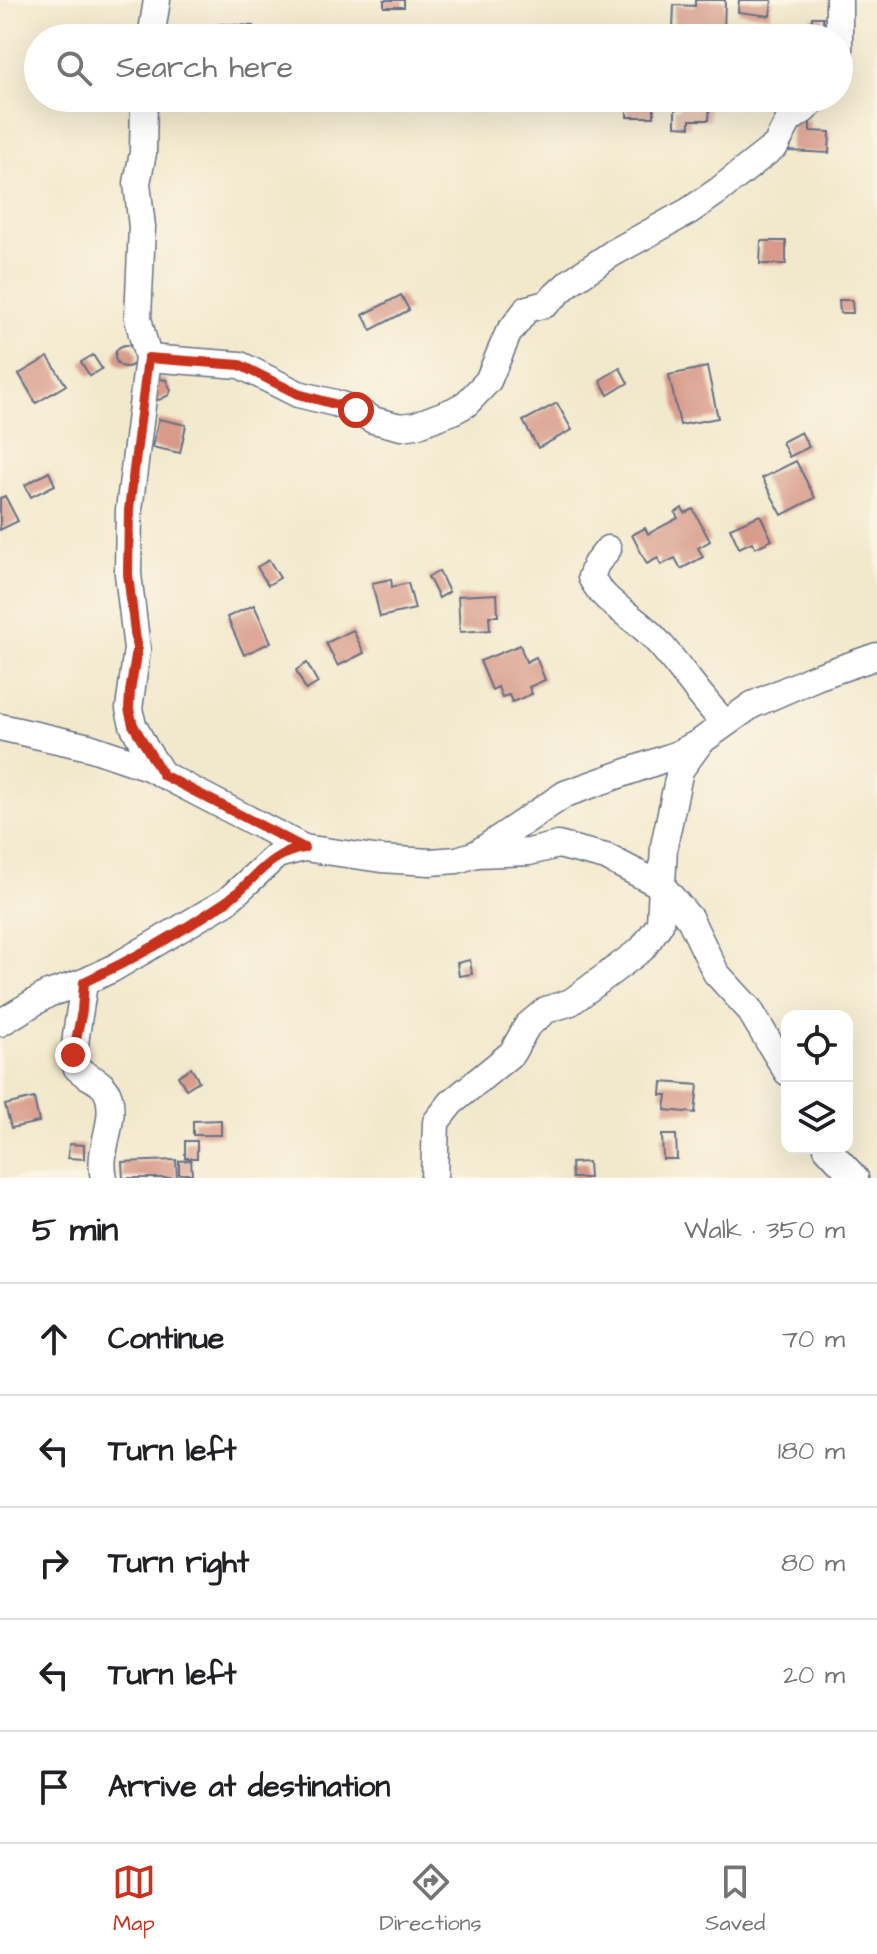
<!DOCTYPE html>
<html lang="en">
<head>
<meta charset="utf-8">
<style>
	:root { --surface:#fff; --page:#f2f2f2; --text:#202124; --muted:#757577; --line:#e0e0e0; --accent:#c8321e }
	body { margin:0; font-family:"Architects Daughter",sans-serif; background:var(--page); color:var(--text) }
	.controls { position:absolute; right:24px; bottom:24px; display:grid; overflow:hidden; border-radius:16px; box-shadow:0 8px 32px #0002 }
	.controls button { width:72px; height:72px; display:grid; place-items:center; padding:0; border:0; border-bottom:2px solid var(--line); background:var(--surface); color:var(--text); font:40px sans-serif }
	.stop { position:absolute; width:24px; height:24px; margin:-18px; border:6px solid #c8321e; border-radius:50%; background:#fff }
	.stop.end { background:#c8321e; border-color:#fff; box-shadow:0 2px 8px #0008 }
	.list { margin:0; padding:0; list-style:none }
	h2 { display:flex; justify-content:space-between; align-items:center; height:104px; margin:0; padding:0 32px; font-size:34px }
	h2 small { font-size:26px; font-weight:400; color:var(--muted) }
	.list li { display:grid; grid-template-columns:52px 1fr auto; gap:24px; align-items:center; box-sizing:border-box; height:112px; padding:0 32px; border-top:2px solid var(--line) }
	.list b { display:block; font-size:30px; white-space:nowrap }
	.list em { font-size:26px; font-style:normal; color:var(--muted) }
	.icon { flex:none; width:44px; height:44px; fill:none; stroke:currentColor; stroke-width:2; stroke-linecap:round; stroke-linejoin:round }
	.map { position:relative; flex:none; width:877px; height:1178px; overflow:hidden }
	.search { position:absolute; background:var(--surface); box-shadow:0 8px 32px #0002; left:24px; right:24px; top:24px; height:88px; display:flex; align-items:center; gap:20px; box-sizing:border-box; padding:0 28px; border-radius:44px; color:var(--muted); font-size:30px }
	.sheet { height:664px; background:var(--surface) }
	nav { display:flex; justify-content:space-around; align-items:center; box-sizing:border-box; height:112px; border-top:2px solid var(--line); background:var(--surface); font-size:22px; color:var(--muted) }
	nav a { display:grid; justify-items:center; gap:4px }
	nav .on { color:var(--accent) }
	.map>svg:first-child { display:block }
	.building { fill:#d89b8b }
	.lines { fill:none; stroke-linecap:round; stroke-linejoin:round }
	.minor-casing { stroke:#667085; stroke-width:29 }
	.minor { stroke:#fff; stroke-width:26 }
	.route { stroke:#c8321e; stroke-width:10 }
</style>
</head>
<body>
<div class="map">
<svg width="877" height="1178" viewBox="0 0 877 1178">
	<rect width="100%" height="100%" fill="#fcf5e5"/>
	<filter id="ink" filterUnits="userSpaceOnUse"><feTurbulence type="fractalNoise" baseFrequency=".0125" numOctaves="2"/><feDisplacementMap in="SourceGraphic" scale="16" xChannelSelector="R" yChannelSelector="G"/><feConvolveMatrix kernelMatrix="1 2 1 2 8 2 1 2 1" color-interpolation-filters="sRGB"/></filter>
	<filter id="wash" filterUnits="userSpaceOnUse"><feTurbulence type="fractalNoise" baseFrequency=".006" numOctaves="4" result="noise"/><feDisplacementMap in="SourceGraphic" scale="32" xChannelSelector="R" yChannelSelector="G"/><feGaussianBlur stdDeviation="1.8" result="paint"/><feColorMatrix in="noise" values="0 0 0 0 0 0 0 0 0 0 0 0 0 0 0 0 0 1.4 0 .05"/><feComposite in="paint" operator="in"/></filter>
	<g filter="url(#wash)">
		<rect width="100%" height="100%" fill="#f2e9cd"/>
		<g id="blocks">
			<g class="building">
				<rect x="384" y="0" width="20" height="7"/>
				<path d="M 695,0 L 725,0 L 724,32 L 673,30 L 674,5 L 695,6 Z"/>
				<path d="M 739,0 L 772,0 L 770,16 L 738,12 Z"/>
				<path d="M 812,17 L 823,17 L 824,38 L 812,38 Z"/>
				<path d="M 220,24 L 253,26 L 252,38 L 219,38 Z"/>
				<path d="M 749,26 L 763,28 L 762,38 L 748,38 Z"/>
				<rect x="627" y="98" width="27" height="19"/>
				<path d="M 680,98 L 710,98 L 709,120 L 690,120 L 690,127 L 675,126 L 675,109 L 680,109 Z"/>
				<path d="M 792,120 L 810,121 L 810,131 L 830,132 L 829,153 L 790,151 Z"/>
				<path d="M 761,241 L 786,241 L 786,264 L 760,264 Z"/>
				<path d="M 401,295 L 409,310 L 371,330 L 363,315 Z"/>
				<path d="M 839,300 L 852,300 L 853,313 L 840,313 Z"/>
				<circle cx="126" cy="356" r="11"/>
				<path d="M 93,355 L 102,369 L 90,376 L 81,362 Z"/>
				<path d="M 48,357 L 66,385 L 36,403 L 19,374 Z"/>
				<path d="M 707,367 L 718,418 L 680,425 L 669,375 Z"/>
				<path d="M 620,368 L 628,383 L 608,395 L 600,380 Z"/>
				<path d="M 160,379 L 166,380 L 171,390 L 169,395 L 159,400 L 154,398 L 155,380 Z"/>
				<path d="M 557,403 L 572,430 L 538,448 L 523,421 Z"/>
				<path d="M 159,419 L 186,425 L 180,453 L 152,447 Z"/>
				<path d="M 801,432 L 809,447 L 789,457 L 782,442 Z"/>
				<path d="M 796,461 L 815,498 L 782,515 L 762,478 Z"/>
				<path d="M 49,472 L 55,485 L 31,497 L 25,485 Z"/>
				<path d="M 5,496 L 18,521 L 0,530 L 0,498 Z"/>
				<path d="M 682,508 L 685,513 L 693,509 L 710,541 L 698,548 L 703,557 L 681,569 L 675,558 L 661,565 L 658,558 L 647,564 L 632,535 L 645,528 L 648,534 L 678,518 L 675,513 Z"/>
				<path d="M 760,515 L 772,540 L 755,548 L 752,542 L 739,548 L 730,528 Z"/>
				<path d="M 269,560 L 280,578 L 268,585 L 257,567 Z"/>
				<path d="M 439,571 L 449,592 L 439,598 L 428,577 Z"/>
				<path d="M 391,579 L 392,587 L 408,583 L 415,609 L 380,617 L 372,583 Z"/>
				<path d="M 497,594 L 498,616 L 489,616 L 490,630 L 460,632 L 458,596 Z"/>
				<path d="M 254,605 L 271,642 L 244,655 L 227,617 Z"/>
				<path d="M 353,630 L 364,653 L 338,666 L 326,643 Z"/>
				<path d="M 520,645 L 526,662 L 536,657 L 545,680 L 529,687 L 532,694 L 512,702 L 509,695 L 502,697 L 498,687 L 492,690 L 480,661 Z"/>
				<path d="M 307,663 L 318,683 L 306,690 L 296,670 Z"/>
				<path d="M 470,960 L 472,974 L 459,976 L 457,963 Z"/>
				<path d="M 191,1068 L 199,1081 L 186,1089 L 178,1076 Z"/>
				<path d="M 662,1082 L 698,1085 L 695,1113 L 665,1110 L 667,1095 L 661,1095 Z"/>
				<path d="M 34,1098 L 39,1122 L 11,1128 L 5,1105 Z"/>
				<path d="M 221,1120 L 221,1135 L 193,1135 L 193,1121 Z"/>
				<path d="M 662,1135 L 676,1135 L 677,1159 L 663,1159 Z"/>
				<rect x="185" y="1141" width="12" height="17"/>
				<path d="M 69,1144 L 84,1145 L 84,1159 L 68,1158 Z"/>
				<path d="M 176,1160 L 177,1178 L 123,1178 L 122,1162 Z"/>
				<path d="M 191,1160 L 192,1174 L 179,1174 L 179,1161 Z"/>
				<path d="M 588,1162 L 589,1178 L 572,1178 L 571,1163 Z"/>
			</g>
		</g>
	</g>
	<g filter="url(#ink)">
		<use href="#blocks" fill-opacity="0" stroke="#667085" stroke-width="2"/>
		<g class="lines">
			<g class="minor-casing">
				<g id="minor">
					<path d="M 839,0 L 839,56"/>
					<path d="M 151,38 L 157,0"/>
					<path d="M 144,98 L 143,153 L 137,183 L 142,227 L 138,318 L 148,358 L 129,510 L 128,574 L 137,649 L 129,709 L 133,725 L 145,748 L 163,775"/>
					<path d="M 148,358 L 240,365 L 298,394 L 335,403 L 356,410 L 373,420 L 401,427 L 416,425 L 453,411 L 466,404 L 488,381 L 508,334 L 527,309 L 546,304 L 570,282 L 613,253 L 689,211 L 718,191 L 776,145 L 789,120 L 804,110 L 815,98"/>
					<path d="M 608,549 L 596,564 L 591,577 C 606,606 637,617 657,641 C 681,667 699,697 724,722"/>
					<path d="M 0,727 L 89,747 L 148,767 L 304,848"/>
					<path d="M 476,854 L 529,852 L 558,845 L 606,857 L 662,886 L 690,919 L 716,973 L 749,1009 L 787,1072"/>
					<path d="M 84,982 C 83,997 69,1061 77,1068 C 88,1079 104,1080 109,1097 C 116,1124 97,1150 104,1178"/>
					<path d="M 0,1023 L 48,994 L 84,982 L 112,969 L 227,901 L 277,855 L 304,848 L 381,859 L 430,862 L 457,860 L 476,854 L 565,794 L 678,754 L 700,742 L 752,705 L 816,677 L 877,656"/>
					<path d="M 827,1148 L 855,1178"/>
					<path d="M 434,1178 L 436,1122 L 451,1103 L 512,1053 L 527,1026 L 546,1010 L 571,1002 L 642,949 L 660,924 L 664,846 L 680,770 L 699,744"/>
				</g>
			</g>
			<use href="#minor" class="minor"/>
		</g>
	</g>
	<g class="lines" filter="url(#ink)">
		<path class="route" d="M 73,1055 L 82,1011 L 84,982 C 132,960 180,933 224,903 C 254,883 265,854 304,848 L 163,775 L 133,725 L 129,709 L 130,692 L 137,649 L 128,574 L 129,510 L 148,358 L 240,365 L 298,394 L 356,410"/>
	</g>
</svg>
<div class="controls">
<button><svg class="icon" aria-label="locate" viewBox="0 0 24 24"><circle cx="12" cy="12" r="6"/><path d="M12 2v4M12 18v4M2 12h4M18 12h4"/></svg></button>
<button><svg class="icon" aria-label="layers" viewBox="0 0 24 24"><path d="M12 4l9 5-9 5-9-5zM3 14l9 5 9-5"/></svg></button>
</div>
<div class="stop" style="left:356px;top:410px"></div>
<div class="stop end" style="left:73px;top:1055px"></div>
<div class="search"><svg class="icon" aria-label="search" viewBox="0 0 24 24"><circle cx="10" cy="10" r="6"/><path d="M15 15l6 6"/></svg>Search here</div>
</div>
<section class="sheet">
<h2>5 min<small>Walk · 350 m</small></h2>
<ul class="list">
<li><svg class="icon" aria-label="ahead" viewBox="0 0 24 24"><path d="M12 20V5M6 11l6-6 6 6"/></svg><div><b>Continue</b></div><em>70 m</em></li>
<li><svg class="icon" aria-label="left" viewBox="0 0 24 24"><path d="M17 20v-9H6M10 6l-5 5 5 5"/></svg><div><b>Turn left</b></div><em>180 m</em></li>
<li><svg class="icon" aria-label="right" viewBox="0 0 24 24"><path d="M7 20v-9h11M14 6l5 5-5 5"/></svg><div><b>Turn right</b></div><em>80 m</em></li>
<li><svg class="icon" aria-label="left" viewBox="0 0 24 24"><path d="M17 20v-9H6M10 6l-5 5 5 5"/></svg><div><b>Turn left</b></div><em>20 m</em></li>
<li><svg class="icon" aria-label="arrive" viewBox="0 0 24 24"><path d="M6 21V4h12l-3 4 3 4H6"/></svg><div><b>Arrive at destination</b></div></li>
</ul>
</section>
<nav>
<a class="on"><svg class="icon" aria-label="map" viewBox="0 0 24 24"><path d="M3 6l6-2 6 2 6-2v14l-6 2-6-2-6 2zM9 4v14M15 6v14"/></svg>Map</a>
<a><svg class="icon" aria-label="directions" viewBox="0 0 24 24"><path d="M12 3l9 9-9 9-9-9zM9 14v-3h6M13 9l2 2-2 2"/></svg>Directions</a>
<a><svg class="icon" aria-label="saved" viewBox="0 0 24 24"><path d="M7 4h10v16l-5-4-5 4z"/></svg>Saved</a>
</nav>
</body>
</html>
